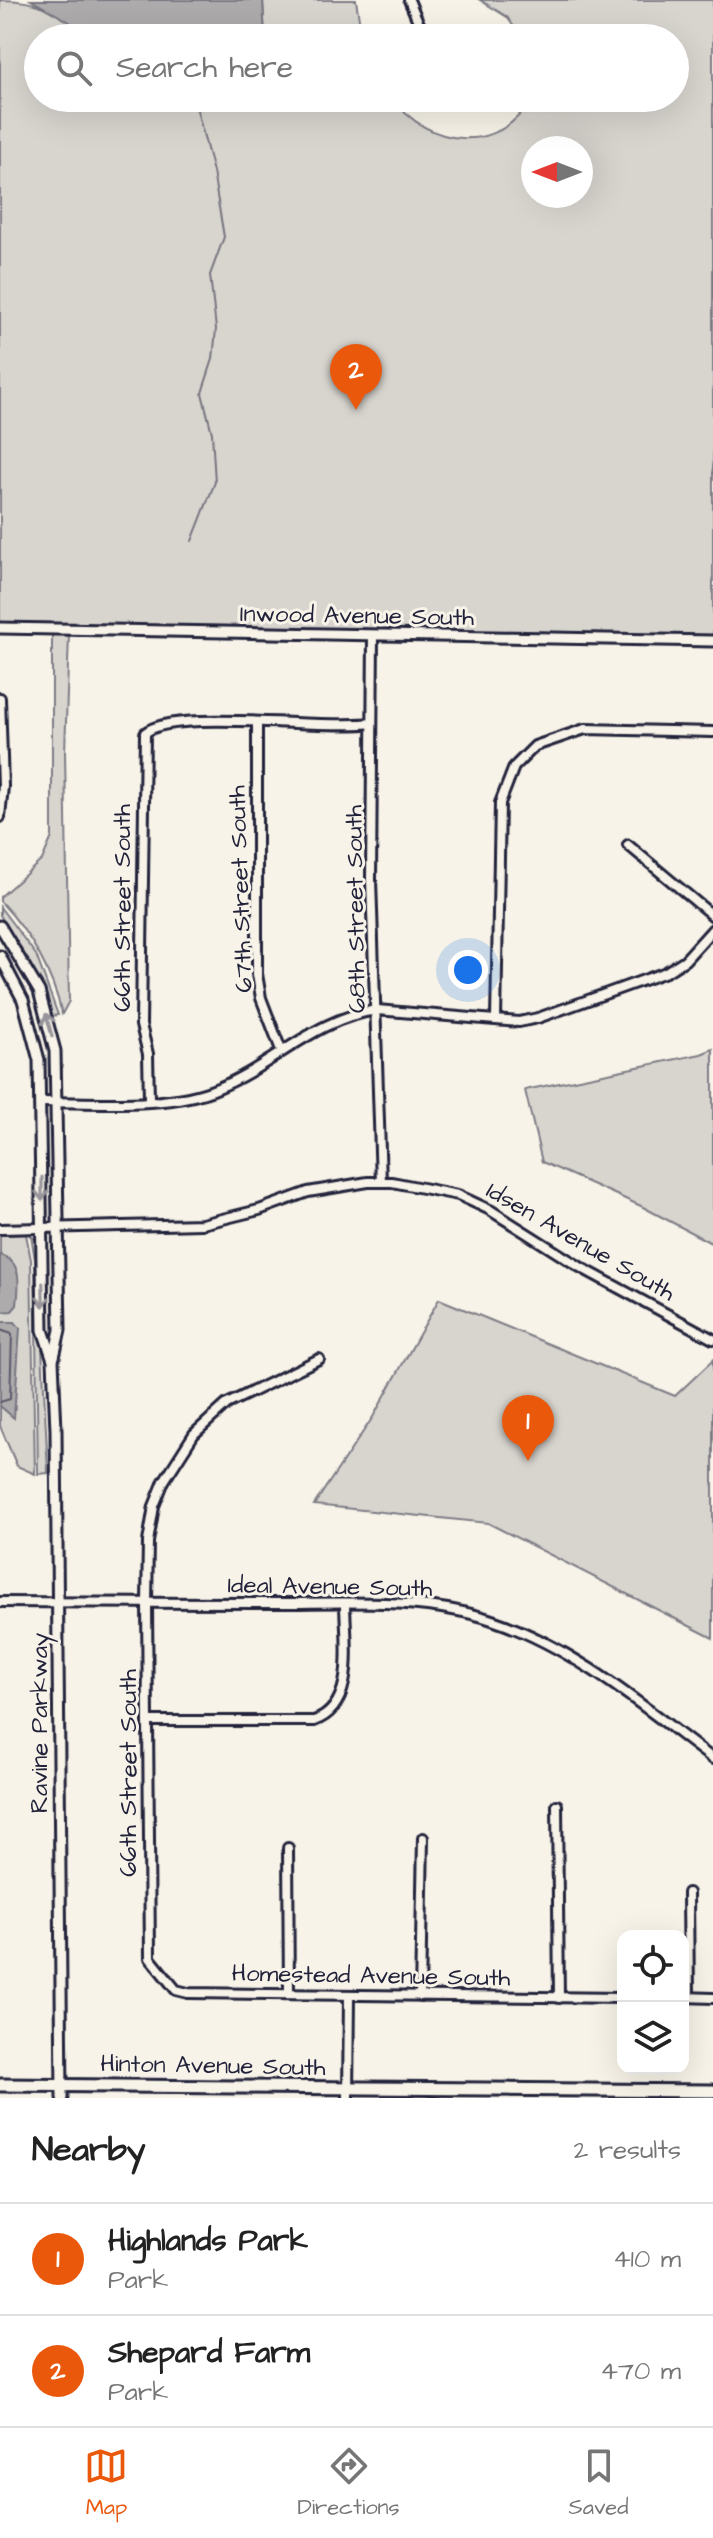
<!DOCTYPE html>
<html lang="en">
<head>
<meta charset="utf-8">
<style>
	:root { --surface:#fff; --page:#f6f6f6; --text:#222; --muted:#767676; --line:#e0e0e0; --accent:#ea580c }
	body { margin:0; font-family:"Architects Daughter",sans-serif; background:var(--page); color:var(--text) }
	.controls { position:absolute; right:24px; bottom:24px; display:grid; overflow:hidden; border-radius:16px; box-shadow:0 8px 32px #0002 }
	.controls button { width:72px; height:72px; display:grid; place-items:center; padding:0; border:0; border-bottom:2px solid var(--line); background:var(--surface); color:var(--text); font:40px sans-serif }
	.compass { position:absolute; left:521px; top:136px; width:72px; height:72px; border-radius:50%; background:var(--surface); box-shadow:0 8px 32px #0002; rotate:270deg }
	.you { position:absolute; left:468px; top:970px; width:28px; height:28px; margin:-20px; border:6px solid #fff; border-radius:50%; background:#1a73e8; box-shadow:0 0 0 12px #1a73e833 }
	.badge { display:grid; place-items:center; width:52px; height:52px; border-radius:50%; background:var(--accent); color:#fff; font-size:26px; font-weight:700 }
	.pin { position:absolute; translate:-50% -66px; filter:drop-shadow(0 2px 4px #0008) }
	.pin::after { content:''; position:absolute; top:42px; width:28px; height:24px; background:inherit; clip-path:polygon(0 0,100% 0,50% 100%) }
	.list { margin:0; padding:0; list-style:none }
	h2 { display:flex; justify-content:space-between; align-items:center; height:104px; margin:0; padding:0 32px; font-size:34px }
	h2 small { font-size:26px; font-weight:400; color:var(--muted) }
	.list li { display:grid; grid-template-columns:52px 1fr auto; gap:24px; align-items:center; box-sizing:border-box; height:112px; padding:0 32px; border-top:2px solid var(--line) }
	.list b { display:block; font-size:30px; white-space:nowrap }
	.list p { margin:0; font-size:26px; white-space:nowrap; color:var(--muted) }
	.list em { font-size:26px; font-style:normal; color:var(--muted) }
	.icon { flex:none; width:44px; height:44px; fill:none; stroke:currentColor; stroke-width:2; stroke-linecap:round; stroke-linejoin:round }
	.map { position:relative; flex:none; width:713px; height:2098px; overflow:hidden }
	.search { position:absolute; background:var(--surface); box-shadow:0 8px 32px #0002; left:24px; right:24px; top:24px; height:88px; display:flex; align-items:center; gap:20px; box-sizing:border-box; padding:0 28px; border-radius:44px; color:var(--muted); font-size:30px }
	.sheet { height:328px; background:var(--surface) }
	nav { display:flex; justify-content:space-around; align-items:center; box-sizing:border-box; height:112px; border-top:2px solid var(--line); background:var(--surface); font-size:22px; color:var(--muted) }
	nav a { display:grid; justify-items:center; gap:4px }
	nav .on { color:var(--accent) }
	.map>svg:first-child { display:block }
	.green { fill:#d8d5cf; stroke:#7d7c85; stroke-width:2; fill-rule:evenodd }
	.water { fill:#aeabad; stroke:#76747f; stroke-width:2 }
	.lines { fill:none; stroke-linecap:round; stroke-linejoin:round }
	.shore { stroke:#5a5969; stroke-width:2 }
	.stream { stroke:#76747f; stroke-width:2 }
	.minor-casing { stroke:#22223b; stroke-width:14 }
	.tertiary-casing { stroke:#22223b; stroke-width:15 }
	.secondary-casing { stroke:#22223b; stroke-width:17 }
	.minor { stroke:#f7f3e8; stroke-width:8 }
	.tertiary { stroke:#f7f3e8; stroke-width:9 }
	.secondary { stroke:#f7f3e8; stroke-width:11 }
	.oneway { stroke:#97959a }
	.labels { text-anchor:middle; stroke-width:6; stroke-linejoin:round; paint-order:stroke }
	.street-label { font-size:24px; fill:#22223b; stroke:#f7f3e8 }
</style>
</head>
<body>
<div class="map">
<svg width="713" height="2098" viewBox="0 0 713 2098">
	<rect width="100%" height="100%" fill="#f7f3e8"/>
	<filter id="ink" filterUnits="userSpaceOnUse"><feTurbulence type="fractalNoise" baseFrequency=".0125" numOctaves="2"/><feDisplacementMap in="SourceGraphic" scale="16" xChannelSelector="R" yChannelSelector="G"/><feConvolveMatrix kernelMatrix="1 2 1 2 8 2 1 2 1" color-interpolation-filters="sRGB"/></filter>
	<g filter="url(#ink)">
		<g class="green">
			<path d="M 0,0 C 39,0 59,10 87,38 L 38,38 L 38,98 L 174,98 L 211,103 L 229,98 L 393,98 C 426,147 501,156 531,98 L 675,98 L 675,38 L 522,38 L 507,17 L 480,0 L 713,0 L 713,637 L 0,623 ZM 533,148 L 581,148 L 581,196 L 533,196 Z"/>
			<path d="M 263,0 L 356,0 L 362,38 L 265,38 Z"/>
			<path d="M 52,634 L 69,635 L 65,752 L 69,1001 L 62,1014 C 52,971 30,933 0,901 L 0,897 L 42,860 L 52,837 Z"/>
			<path d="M 0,907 L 36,955 L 58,1015 L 52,1016 L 30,963 L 0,915 Z"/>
			<path d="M 713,1049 L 713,1244 L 641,1206 L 542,1162 L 525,1090 L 701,1054 Z"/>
			<path d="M 26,1234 L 31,1260 L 35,1474 L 17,1466 L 0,1426 L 0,1235 Z"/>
			<path d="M 31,1235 L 37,1243 L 48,1473 L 38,1474 L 35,1260 Z"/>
			<path d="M 439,1299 L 675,1396 L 713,1360 L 713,1638 L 488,1523 L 314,1505 L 373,1417 Z"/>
		</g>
		<g class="water">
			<path d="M 31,0 L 263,0 L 265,38 L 87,38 L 68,21 Z"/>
			<path d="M 0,1255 C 23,1261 19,1286 17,1305 L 12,1311 L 0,1312 Z"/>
			<path d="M 0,1322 L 15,1322 L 20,1328 L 14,1418 L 0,1406 Z"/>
		</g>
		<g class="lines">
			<path class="shore" d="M 0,1330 L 12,1334 L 10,1399 L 0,1402"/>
			<path class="stream" d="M 192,541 L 215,482 L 212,433 L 202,393 L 213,359 L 216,329 L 210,275 L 224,237 L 213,172 L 195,102"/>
			<g class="minor-casing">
				<g id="minor">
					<path d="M 409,0 L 425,38"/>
					<path d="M 373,636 L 371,880 L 381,1182"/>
					<path d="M 0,698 L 3,786 L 0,817"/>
					<path d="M 257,723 L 257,974 L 261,998 L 281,1050"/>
					<path d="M 628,845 L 713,916"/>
					<path d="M 496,1020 L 500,803 L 514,767 L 535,746 L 585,729 L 713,732"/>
					<path d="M 149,1099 L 148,1054 L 141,1025 L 145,733 C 171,708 327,730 372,723"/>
					<path d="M 41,1102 C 94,1102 170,1109 218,1088 C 274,1065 315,1018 377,1010 L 519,1022 L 538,1018 L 666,972 L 685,960 L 713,929"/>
					<path d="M 0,1229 L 202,1224 L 259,1210 L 308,1192 L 368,1182 L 392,1182 L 458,1195 L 490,1210 L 580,1267 L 713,1339"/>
					<path d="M 319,1359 L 227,1404 L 194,1434 L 164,1481 L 154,1506 L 148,1542 L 147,1603 L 150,1958 L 176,1990 L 188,1993 L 623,1998"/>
					<path d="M 0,1602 C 91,1603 183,1603 274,1603 C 347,1603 422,1597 492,1620 C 574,1647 645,1708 713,1759"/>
					<path d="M 148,1721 L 314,1721 C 358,1706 345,1640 345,1603"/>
					<path d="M 557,1805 L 559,1998"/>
					<path d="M 288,1848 L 289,1994"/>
					<path d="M 688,1893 L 689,1997"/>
					<path d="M 420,1996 L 423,1838"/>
					<path d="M 683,1997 L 713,1998"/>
					<path d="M 348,2098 L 349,1995"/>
				</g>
			</g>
			<g class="tertiary-casing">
				<g id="tertiary">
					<path d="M 0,628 L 713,641"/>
					<path d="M 0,926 L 39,991 L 55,1051 L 60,1330 L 54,1357"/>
					<path d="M 0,956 L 23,1000 L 39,1060 L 43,1330 L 53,1360 L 56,1430 L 62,2098"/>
				</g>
			</g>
			<g class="secondary-casing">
				<path id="secondary" d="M 0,2085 L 713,2091"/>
			</g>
			<use href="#minor" class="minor"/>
			<use href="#tertiary" class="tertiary"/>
			<use href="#secondary" class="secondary"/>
		</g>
		<defs><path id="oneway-shaft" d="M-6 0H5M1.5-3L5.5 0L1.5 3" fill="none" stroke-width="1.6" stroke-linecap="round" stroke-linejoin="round" transform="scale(2)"/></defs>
		<g class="oneway">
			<use href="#oneway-shaft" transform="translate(49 1025) rotate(-105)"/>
			<use href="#oneway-shaft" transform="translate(42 1189) rotate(90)"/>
			<use href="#oneway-shaft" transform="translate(43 1295) rotate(89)"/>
		</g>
	</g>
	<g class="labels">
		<g class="street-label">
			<text transform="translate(357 615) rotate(1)" y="8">Inwood Avenue South</text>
			<text transform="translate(240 889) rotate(-92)" y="8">67th Street South</text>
			<text transform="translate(122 908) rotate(-90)" y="8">66th Street South</text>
			<text transform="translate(355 909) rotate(-91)" y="8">68th Street South</text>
			<text transform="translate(581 1241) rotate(30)" y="8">Idsen Avenue South</text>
			<text transform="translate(330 1586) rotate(1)" y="8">Ideal Avenue South</text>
			<text transform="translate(39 1723) rotate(-90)" y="8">Ravine Parkway</text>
			<text transform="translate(128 1773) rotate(-90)" y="8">66th Street South</text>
			<text transform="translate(371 1975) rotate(1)" y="8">Homestead Avenue South</text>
			<text transform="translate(213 2065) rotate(1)" y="8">Hinton Avenue South</text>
		</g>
	</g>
</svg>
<div class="controls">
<button><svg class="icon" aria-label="locate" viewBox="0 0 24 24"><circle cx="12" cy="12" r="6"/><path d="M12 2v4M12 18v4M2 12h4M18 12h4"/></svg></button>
<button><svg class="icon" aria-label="layers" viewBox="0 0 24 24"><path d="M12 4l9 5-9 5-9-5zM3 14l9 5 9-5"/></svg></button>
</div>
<svg class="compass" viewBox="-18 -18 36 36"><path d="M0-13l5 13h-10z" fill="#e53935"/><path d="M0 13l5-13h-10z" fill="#767676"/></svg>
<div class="you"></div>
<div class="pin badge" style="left:528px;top:1461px">1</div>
<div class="pin badge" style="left:356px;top:410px">2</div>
<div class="search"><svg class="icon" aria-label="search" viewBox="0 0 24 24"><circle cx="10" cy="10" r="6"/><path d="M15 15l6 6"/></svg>Search here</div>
</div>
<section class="sheet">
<h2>Nearby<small>2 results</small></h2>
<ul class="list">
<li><span class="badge">1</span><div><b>Highlands Park</b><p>Park</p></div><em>410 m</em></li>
<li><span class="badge">2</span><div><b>Shepard Farm</b><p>Park</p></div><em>470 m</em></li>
</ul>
</section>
<nav>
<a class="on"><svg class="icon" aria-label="map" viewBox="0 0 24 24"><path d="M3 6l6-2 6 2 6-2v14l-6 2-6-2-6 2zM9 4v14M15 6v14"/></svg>Map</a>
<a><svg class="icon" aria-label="directions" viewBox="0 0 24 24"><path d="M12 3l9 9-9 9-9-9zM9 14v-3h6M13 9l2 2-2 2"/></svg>Directions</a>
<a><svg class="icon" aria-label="saved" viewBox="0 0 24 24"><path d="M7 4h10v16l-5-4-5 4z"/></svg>Saved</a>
</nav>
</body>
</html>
